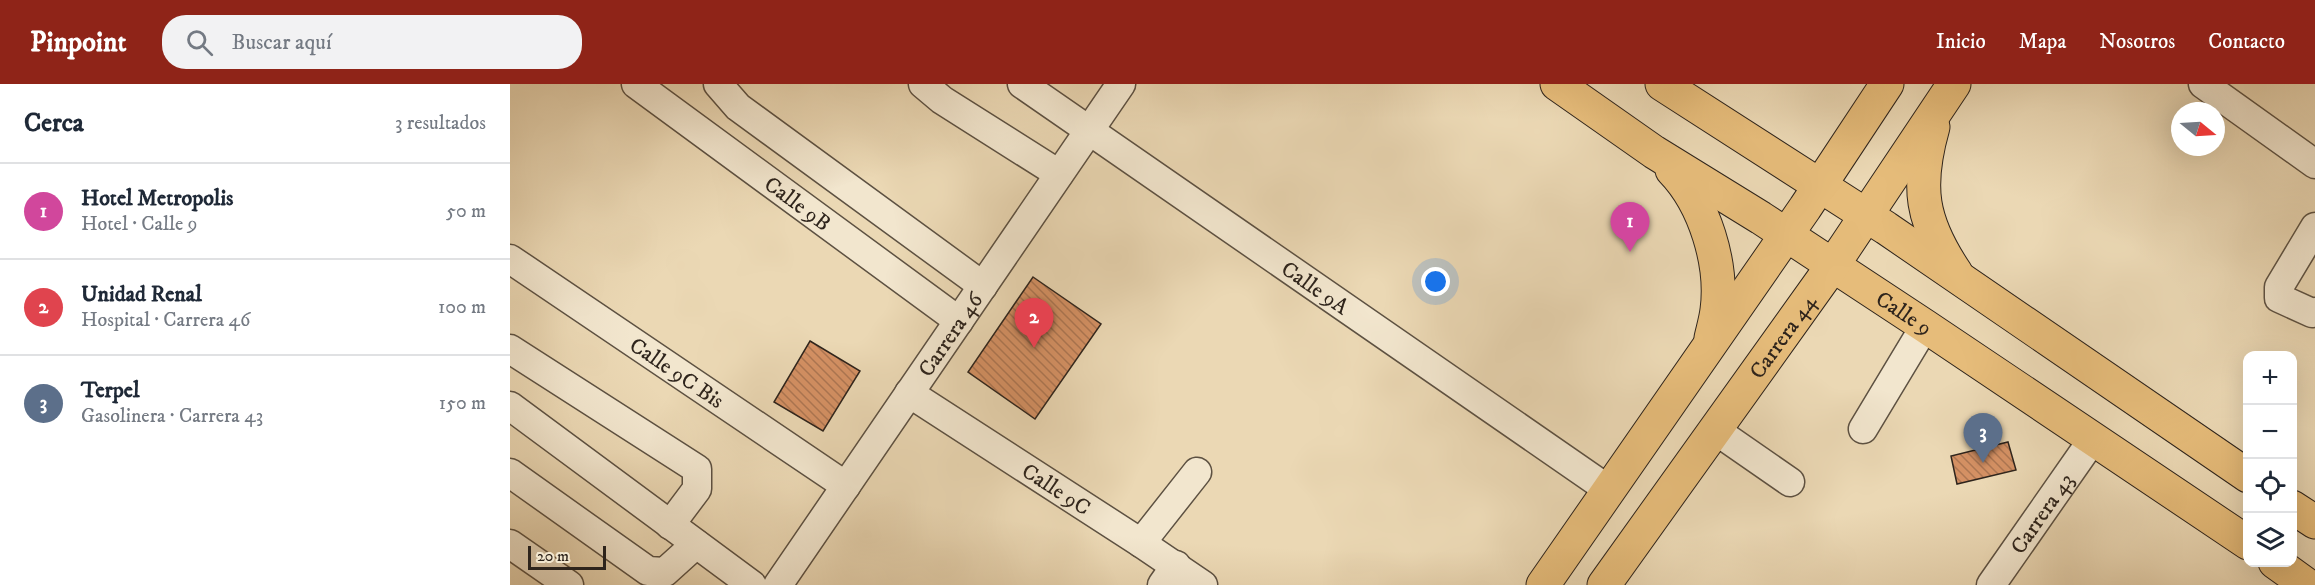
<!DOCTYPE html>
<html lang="es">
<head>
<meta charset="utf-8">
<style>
	:root { --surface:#fff; --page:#f2f2f3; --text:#1f2937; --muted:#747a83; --line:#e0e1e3; --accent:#8f2418 }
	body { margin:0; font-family:"IM FELL DW Pica",serif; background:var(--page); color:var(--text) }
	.controls { position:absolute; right:18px; bottom:18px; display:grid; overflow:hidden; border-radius:12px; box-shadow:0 6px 24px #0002 }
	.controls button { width:54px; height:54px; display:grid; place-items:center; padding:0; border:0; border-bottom:2px solid var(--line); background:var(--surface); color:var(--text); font:30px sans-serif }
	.compass { position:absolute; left:1661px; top:18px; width:54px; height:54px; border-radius:50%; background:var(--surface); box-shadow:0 6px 24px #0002; rotate:108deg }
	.scale { position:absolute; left:18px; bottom:15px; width:78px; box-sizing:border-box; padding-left:6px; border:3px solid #2e241c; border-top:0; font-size:16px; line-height:21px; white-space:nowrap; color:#2e241c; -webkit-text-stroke:4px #f2e6ce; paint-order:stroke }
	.you { position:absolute; left:926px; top:198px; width:21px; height:21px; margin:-15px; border:4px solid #fff; border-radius:50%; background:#1a73e8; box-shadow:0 0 0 9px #1a73e833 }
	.badge { display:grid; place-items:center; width:39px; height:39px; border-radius:50%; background:var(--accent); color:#fff; font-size:20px; font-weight:700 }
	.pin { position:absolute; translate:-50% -50px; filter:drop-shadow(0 2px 3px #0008) }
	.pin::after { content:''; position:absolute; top:32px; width:21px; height:18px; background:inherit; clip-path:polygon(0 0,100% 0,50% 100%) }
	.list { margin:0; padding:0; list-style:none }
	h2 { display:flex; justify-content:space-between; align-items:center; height:78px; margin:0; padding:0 24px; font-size:26px }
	h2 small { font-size:20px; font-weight:400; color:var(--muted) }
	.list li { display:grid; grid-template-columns:39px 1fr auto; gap:18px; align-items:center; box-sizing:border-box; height:96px; padding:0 24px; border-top:2px solid var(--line) }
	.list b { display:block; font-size:22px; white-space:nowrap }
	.list p { margin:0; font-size:20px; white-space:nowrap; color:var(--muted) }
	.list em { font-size:20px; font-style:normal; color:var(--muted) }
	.icon { flex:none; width:33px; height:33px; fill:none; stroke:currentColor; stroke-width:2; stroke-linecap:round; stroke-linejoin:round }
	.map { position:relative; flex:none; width:1805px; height:501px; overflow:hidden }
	header { display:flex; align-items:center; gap:36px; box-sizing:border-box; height:84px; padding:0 30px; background:var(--accent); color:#fff }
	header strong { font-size:28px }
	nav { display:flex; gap:33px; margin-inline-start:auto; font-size:21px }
	.search { width:420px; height:54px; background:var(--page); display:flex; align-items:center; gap:15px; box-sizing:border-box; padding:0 21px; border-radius:24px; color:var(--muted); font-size:22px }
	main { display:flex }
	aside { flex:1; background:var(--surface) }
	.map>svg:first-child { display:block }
	.building { fill:url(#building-back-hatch); stroke:#2e241c; stroke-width:1.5 }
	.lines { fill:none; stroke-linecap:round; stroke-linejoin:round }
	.minor-casing { stroke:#5d5142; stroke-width:31 }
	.major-casing { stroke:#2e241c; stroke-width:35 }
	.minor { stroke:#f2e6ce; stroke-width:28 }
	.major { stroke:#e6bc7a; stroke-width:33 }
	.labels { text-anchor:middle; stroke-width:6; stroke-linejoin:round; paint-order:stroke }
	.street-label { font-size:22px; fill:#2e241c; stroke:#f2e6ce }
</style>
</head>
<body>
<header>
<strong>Pinpoint</strong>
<div class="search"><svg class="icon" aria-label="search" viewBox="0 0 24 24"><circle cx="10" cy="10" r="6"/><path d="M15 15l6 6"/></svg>Buscar aquí</div>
<nav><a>Inicio</a><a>Mapa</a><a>Nosotros</a><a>Contacto</a></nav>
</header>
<main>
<aside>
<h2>Cerca<small>3 resultados</small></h2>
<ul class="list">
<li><span class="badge" style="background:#d1479c">1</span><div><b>Hotel Metropolis</b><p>Hotel · Calle 9</p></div><em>50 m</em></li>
<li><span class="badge" style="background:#e0444e">2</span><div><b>Unidad Renal</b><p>Hospital · Carrera 46</p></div><em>100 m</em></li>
<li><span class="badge" style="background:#5c6f8a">3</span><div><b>Terpel</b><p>Gasolinera · Carrera 43</p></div><em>150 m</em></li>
</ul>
</aside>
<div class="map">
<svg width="1805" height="501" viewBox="0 0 1805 501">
	<defs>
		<pattern id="building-back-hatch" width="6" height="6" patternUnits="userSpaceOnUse" patternTransform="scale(1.5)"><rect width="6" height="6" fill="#d59164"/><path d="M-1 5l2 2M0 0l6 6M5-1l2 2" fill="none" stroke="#ad7652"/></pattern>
	</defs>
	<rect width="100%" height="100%" fill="#ebd8b4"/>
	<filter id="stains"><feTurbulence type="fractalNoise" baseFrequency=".00333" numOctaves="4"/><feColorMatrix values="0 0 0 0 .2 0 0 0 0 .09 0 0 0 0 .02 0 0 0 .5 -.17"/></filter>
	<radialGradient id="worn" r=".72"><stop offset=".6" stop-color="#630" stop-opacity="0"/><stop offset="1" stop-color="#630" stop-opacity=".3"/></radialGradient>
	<g class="building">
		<path d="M 523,193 L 591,240 L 525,335 L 458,288 Z"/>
		<path d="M 300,257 L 350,287 L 313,347 L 264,318 Z"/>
		<path d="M 1498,358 L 1506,386 L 1447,400 L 1441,372 Z"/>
	</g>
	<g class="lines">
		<g class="minor-casing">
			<g id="minor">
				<path id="s1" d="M 126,0 L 449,237"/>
				<path d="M 208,0 L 228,23 L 473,202"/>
				<path d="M 413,0 L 432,16 L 549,90"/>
				<path id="s2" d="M 512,0 L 1099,406"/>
				<path d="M 1693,0 L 1805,80"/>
				<path d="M 1805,143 L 1769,203 L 1769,214 L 1802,229 L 1805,228"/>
				<path id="s3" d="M 0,175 L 336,402"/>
				<path d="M 0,265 L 187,385 L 187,405 L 160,441"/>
				<path id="s4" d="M 399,309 L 631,459 L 693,501"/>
				<path d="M 0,322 L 242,501"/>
				<path d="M 1353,345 L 1415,242"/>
				<path d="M 1205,346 L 1280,398"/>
				<path d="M 0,389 L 138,487 L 155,488 L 186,460"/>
				<path d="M 631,459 L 687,388"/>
				<path d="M 0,460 L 59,501"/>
				<path id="s5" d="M 268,501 L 611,0"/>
				<path d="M 652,501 L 666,481"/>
				<path id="s6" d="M 1481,501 L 1583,355"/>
			</g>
		</g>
		<g class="major-casing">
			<g id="major">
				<path id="s7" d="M 1047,0 L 1144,68 L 1251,134 L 1415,242 L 1738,459"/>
				<path d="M 1152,0 L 1376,144 L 1738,392"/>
				<path d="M 1423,43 C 1406,103 1411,137 1446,189"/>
				<path d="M 1162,86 C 1195,120 1213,180 1207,226 C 1206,235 1203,245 1201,254"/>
				<path d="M 1782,423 L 1805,438"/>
				<path d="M 1765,478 L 1797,501"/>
				<path d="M 1033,501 L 1295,124 L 1377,0"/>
				<path id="s8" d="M 1094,501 L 1323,181 L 1444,0"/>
			</g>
		</g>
		<use href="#minor" class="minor"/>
		<use href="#major" class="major"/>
	</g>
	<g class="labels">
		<g class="street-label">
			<text dy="8" stroke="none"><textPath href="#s1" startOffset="201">Calle 9B</textPath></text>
			<text dy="8" stroke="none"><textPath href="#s2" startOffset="357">Calle 9A</textPath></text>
			<text dy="8" stroke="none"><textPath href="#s7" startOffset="416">Calle 9</textPath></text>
			<text dy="8" stroke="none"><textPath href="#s5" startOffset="304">Carrera 46</textPath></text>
			<text dy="8" stroke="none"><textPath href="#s8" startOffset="306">Carrera 44</textPath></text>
			<text dy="8" stroke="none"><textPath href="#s3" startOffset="202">Calle 9C Bis</textPath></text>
			<text dy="8" stroke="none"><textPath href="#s4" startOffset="176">Calle 9C</textPath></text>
			<text dy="8" stroke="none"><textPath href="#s6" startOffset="88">Carrera 43</textPath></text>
		</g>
	</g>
	<rect width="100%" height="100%" filter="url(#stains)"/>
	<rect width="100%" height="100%" fill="url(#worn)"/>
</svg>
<div class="controls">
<button>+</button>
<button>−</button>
<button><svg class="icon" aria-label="locate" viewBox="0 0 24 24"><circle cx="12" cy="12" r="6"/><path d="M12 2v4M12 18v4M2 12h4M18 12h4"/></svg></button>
<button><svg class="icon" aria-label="layers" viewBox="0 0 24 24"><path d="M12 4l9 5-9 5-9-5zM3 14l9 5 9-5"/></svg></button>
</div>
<svg class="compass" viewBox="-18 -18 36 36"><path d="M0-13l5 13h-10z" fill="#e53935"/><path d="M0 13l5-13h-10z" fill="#747a83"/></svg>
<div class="scale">20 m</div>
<div class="you"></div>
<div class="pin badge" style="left:1120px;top:168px;background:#d1479c">1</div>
<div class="pin badge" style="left:524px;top:264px;background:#e0444e">2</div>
<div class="pin badge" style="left:1473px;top:379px;background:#5c6f8a">3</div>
</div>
</main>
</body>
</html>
